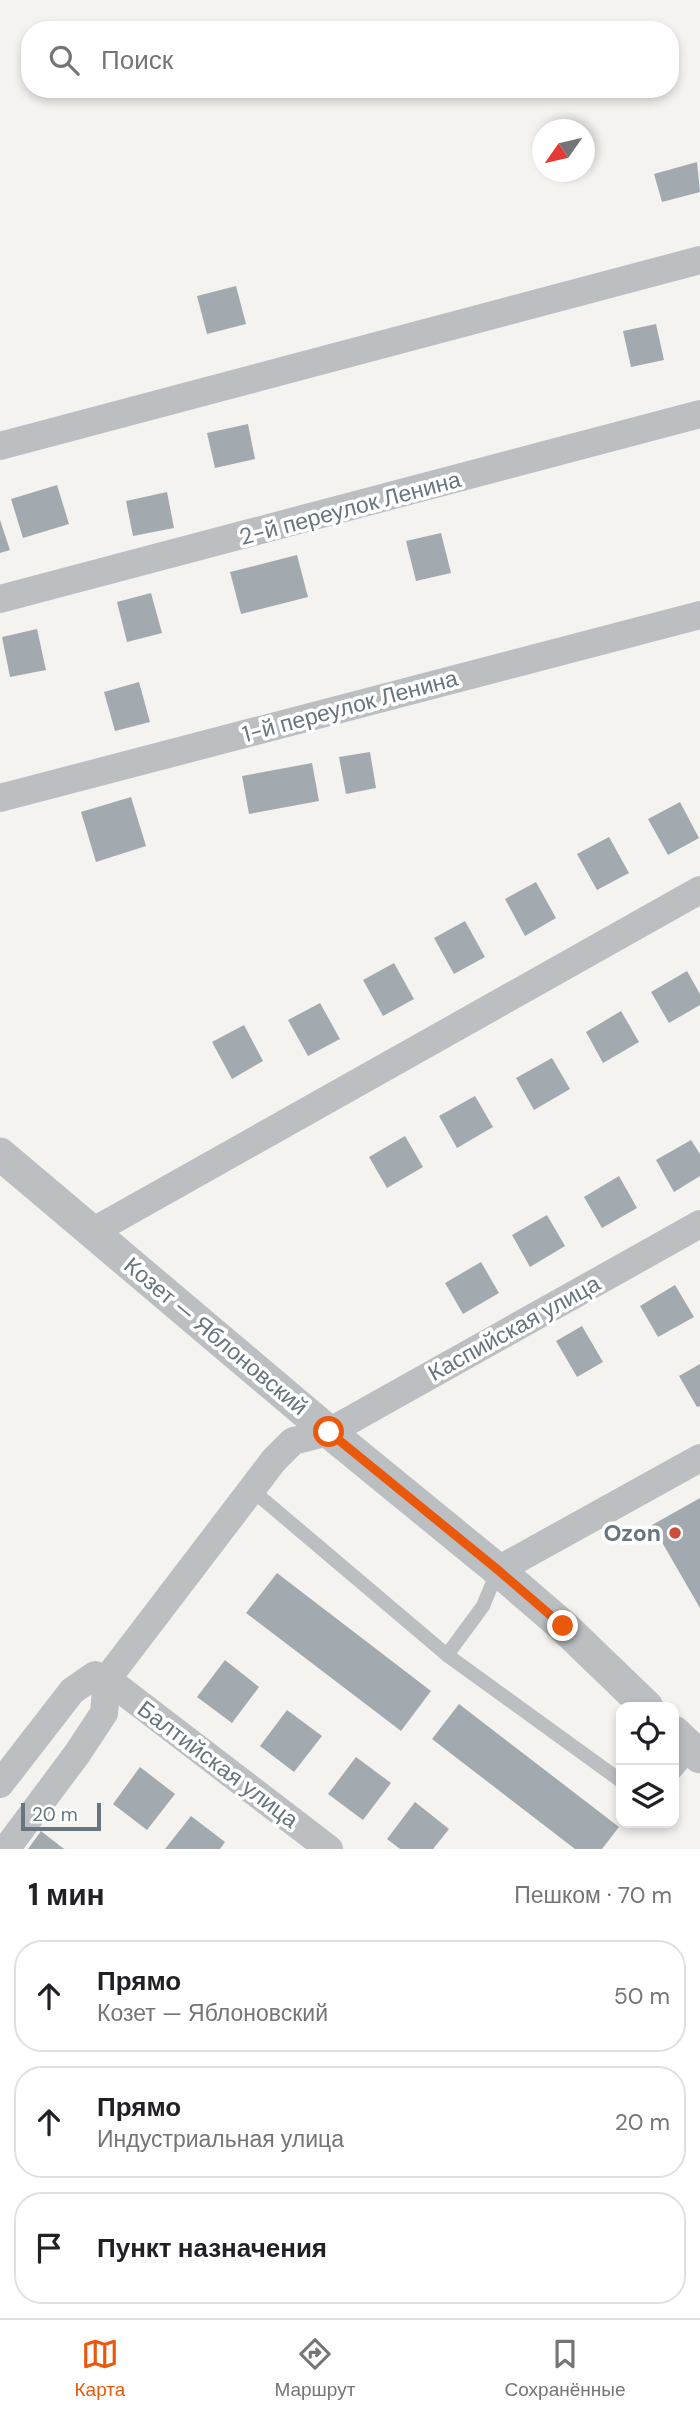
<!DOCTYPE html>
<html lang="ru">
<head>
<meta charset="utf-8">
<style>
	:root { --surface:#fff; --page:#f2f2f2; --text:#202124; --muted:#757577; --line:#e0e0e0; --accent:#ea580c }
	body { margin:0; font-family:"DM Sans",sans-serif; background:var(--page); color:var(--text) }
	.controls { position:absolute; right:21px; bottom:21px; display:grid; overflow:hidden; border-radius:14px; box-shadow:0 4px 10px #0003 }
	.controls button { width:63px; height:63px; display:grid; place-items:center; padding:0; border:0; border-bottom:2px solid var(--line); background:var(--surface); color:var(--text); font:35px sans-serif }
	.compass { position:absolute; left:532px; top:119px; width:63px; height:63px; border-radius:50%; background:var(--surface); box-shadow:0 4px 10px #0003; rotate:236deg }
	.scale { position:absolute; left:21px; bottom:18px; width:80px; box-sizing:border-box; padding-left:7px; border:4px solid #66757e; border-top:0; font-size:19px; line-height:24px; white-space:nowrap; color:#66757e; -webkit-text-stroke:5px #fff; paint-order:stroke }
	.stop { position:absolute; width:21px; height:21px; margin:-16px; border:5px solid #ea580c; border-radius:50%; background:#fff }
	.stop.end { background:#ea580c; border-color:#fff; box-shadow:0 2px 7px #0008 }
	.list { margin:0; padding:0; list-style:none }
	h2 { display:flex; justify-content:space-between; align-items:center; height:91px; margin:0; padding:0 28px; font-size:30px }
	h2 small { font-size:23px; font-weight:400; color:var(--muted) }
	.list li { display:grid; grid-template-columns:46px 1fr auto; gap:21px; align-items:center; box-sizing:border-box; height:112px; margin:0 14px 14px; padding:0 14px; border:2px solid var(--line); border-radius:28px }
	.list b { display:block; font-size:26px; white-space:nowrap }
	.list p { margin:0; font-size:23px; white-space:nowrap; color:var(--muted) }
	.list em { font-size:23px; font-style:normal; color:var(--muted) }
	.icon { flex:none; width:38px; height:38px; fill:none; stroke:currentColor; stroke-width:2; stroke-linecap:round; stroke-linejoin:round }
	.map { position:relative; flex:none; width:700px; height:1849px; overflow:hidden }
	.search { position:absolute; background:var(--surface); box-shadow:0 4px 10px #0003; left:21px; right:21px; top:21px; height:77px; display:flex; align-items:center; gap:18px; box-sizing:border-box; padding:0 24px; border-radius:28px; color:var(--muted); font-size:26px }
	.sheet { height:469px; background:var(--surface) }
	nav { display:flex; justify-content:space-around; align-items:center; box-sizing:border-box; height:98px; border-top:2px solid var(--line); background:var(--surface); font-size:19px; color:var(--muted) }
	nav a { display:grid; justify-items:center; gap:4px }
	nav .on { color:var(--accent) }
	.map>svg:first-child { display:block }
	.building { fill:#a3aaaf }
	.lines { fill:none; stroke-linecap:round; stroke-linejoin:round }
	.service { stroke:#bbbfc2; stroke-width:14 }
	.minor { stroke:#bbbfc2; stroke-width:28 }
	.tertiary { stroke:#bbbfc2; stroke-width:33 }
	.route { stroke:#ea580c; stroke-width:9 }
	.poi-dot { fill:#cc4e38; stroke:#fff; stroke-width:2.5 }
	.labels { text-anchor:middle; stroke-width:7; stroke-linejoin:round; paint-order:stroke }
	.street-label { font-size:23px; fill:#66757e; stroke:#fff }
	.poi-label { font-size:23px; font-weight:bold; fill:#66757e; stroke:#fff; text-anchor:end }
</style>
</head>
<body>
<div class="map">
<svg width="700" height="1849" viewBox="0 0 700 1849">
	<rect width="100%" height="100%" fill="#f4f3f0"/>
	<g class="building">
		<path d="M 697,162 L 700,192 L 662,202 L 654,174 Z"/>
		<path d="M 236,286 L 246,324 L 207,334 L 197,296 Z"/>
		<path d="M 656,324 L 664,360 L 631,367 L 623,331 Z"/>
		<path d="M 248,424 L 255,459 L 215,468 L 207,433 Z"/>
		<path d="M 57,485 L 69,524 L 23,538 L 11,499 Z"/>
		<path d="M 167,492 L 174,528 L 133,536 L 126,501 Z"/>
		<path d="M 0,520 L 10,550 L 0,553 Z"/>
		<path d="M 441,533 L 451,573 L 416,581 L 406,541 Z"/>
		<path d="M 297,555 L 308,597 L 241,614 L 230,572 Z"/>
		<path d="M 151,593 L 162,633 L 127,642 L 117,602 Z"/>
		<path d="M 37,629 L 46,670 L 10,677 L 2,637 Z"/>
		<path d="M 139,682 L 150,722 L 115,731 L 104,692 Z"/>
		<path d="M 370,752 L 376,788 L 346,794 L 339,757 Z"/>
		<path d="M 312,763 L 319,801 L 249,814 L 242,776 Z"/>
		<path d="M 131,797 L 146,846 L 96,862 L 81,812 Z"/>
		<path d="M 680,802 L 699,838 L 668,855 L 648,819 Z"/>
		<path d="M 609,837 L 629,873 L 597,890 L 577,854 Z"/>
		<path d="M 536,882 L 556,918 L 525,936 L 505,899 Z"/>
		<path d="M 465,921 L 485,957 L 454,974 L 434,938 Z"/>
		<path d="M 394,963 L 414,999 L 383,1016 L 363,980 Z"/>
		<path d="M 687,971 L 700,994 L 700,1005 L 669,1023 L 651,992 Z"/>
		<path d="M 320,1003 L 340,1039 L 308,1056 L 288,1020 Z"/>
		<path d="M 621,1011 L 639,1042 L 603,1063 L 586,1032 Z"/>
		<path d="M 244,1025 L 263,1061 L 232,1079 L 212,1042 Z"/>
		<path d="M 552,1058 L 570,1089 L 534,1110 L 516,1078 Z"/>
		<path d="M 475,1096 L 493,1127 L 457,1148 L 439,1116 Z"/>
		<path d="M 405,1136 L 423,1167 L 387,1188 L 369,1157 Z"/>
		<path d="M 691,1140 L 700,1154 L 700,1176 L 674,1192 L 656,1160 Z"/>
		<path d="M 619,1176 L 637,1208 L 602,1228 L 584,1197 Z"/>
		<path d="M 547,1215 L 565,1246 L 530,1267 L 512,1235 Z"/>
		<path d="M 481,1262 L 499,1293 L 463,1314 L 445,1283 Z"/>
		<path d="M 675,1285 L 694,1317 L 658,1337 L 640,1306 Z"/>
		<path d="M 582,1326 L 603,1362 L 577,1377 L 556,1341 Z"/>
		<path d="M 700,1364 L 700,1406 L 697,1407 L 679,1376 Z"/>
		<path d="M 700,1498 L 700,1608 L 652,1525 Z"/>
		<path d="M 277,1573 L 431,1691 L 401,1731 L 246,1613 Z"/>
		<path d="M 225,1660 L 259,1687 L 232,1723 L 197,1697 Z"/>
		<path d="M 459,1704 L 619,1827 L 602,1849 L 575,1849 L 432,1739 Z"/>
		<path d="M 287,1710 L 322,1736 L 294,1772 L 260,1746 Z"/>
		<path d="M 356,1757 L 391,1783 L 363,1820 L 328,1794 Z"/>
		<path d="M 140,1767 L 175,1794 L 147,1830 L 113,1804 Z"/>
		<path d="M 415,1802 L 449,1829 L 433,1849 L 400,1849 L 387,1839 Z"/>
		<path d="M 191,1816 L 225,1842 L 220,1849 L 165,1849 Z"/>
		<path d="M 41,1831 L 64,1849 L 28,1849 Z"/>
	</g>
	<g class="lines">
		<g class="service">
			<path d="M 252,1490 L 447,1655 L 621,1781"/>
			<path d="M 447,1655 L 483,1606 L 498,1570"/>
			<path d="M 674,1773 L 693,1751"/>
		</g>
		<g class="minor">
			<path d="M 0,446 L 700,260"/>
			<path d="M 0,599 L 700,414"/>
			<path d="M 0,798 L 700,615"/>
			<path d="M 92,1232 L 700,890"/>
			<path d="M 498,1570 L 700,1458"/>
			<path d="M 0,1784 L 72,1691 L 95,1675 L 107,1679 L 329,1849"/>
			<path d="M 6,1849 L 77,1754 L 104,1713 L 107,1679 L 274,1460 L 293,1441 L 329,1432 L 700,1224"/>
		</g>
		<g class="tertiary">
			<path d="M 0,1154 L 329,1432 L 498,1570 L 563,1626 L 647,1707"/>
			<path d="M 674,1732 L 700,1757"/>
		</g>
	</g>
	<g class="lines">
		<path class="route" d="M 329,1432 L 498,1570 L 563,1626"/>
	</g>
	<circle class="poi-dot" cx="675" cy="1533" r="7"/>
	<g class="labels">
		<g class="street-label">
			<text transform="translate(350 508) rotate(-15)" y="8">2-й переулок Ленина</text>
			<text transform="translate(350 706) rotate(-15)" y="8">1-й переулок Ленина</text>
			<text transform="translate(514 1328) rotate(-29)" y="8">Каспийская улица</text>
			<text transform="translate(216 1336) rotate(40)" y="8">Козет — Яблоновский</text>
			<text transform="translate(218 1764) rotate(37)" y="8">Балтийская улица</text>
		</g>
		<g class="poi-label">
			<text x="661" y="1541">Ozon</text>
		</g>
	</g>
</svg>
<div class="controls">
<button><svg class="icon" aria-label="locate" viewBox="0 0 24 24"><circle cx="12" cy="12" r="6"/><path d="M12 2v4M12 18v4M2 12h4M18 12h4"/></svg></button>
<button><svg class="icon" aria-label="layers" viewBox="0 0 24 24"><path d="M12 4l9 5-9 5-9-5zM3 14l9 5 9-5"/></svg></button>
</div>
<svg class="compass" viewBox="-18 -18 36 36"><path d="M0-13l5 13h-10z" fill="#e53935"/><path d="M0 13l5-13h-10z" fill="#757577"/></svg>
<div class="scale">20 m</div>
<div class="stop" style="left:329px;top:1432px"></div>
<div class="stop end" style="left:563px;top:1626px"></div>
<div class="search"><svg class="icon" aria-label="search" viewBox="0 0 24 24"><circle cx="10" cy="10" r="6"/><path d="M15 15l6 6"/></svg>Поиск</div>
</div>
<section class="sheet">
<h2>1 мин<small>Пешком · 70 m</small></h2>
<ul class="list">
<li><svg class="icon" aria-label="ahead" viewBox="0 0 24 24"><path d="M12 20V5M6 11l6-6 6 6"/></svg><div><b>Прямо</b><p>Козет — Яблоновский</p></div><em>50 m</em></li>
<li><svg class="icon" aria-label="ahead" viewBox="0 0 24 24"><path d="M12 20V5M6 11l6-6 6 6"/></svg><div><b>Прямо</b><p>Индустриальная улица</p></div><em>20 m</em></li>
<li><svg class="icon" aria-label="arrive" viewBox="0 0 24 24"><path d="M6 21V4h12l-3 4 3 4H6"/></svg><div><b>Пункт назначения</b></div></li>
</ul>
</section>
<nav>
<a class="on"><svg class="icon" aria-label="map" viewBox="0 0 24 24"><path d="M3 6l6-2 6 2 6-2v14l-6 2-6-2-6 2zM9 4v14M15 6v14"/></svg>Карта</a>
<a><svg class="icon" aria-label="directions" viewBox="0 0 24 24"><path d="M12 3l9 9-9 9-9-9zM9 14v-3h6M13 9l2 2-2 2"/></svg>Маршрут</a>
<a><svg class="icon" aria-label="saved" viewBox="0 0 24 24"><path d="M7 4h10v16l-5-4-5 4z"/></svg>Сохранённые</a>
</nav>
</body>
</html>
